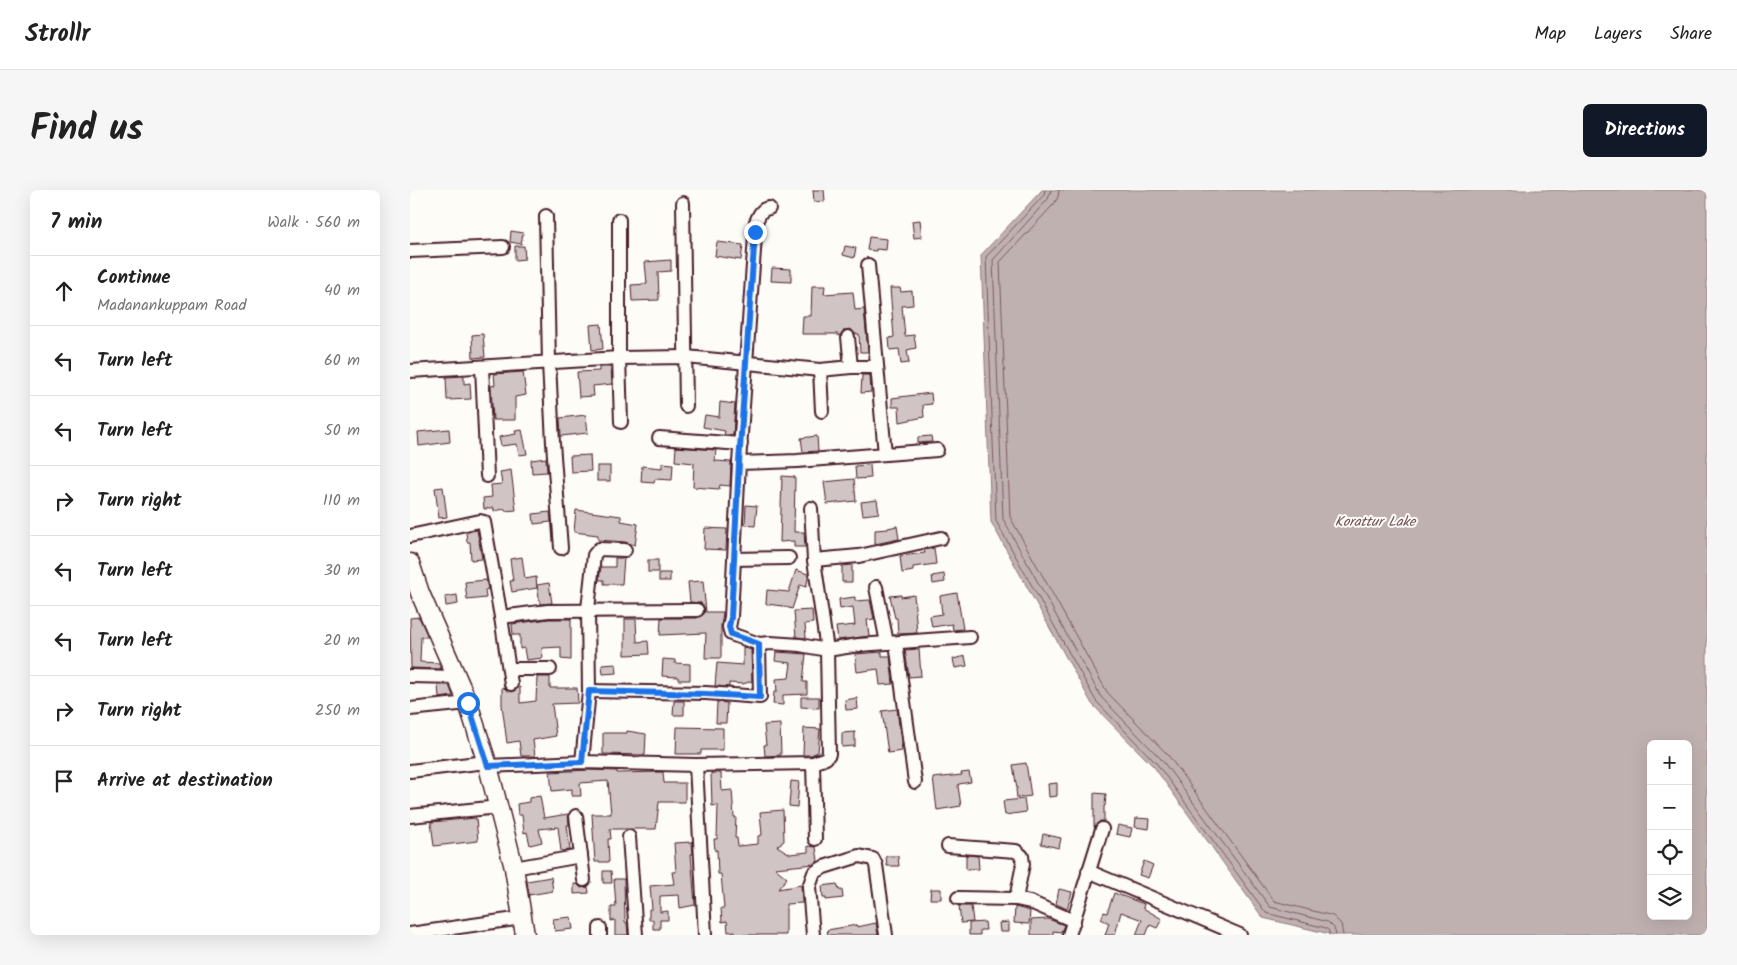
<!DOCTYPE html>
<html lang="en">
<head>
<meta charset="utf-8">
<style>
	:root { --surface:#fff; --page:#f6f6f6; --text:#222; --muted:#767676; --line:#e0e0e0; --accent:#111827 }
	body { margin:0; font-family:Kalam,sans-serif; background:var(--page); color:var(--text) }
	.controls { position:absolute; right:15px; bottom:15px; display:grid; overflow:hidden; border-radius:8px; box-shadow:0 5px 20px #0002 }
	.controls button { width:45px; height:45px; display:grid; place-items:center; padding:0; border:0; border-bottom:1px solid var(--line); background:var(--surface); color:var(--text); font:25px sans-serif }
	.stop { position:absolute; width:15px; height:15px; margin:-11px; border:4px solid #1a73e8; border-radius:50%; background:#fff }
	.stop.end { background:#1a73e8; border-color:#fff; box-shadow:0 1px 5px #0008 }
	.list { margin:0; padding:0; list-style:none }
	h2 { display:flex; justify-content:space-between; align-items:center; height:65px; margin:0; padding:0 20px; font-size:21px }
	h2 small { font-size:16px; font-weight:400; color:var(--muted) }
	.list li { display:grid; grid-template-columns:32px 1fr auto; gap:15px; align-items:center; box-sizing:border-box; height:70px; padding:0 20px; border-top:1px solid var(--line) }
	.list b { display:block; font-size:19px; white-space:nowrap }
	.list p { margin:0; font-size:16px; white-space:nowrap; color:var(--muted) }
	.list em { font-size:16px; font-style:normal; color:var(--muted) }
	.icon { flex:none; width:28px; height:28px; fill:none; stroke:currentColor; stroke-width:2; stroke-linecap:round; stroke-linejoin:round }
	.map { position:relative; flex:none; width:1297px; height:745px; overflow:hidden; border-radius:8px }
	header { display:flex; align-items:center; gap:30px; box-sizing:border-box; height:70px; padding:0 25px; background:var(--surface); border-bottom:1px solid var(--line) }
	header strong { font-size:24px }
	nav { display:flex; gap:28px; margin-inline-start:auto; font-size:18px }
	.intro { display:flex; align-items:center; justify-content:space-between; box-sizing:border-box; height:120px; padding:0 30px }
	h1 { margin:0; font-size:35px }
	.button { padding:12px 22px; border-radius:8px; background:var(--accent); color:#fff; font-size:18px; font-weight:700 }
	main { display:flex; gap:30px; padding:0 30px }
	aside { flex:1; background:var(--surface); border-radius:8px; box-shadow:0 5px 20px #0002 }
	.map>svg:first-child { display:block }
	.water { fill:#c0b1b1; stroke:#91777b; fill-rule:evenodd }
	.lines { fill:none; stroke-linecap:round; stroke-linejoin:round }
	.shore { stroke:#795961; stroke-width:1 }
	.building { fill:#d0c5c4; stroke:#4a1f2b }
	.minor-casing { stroke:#4a1f2b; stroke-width:16 }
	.secondary-casing { stroke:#4a1f2b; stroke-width:21 }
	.minor { stroke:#fdfcf7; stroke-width:12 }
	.secondary { stroke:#fdfcf7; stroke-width:18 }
	.route { stroke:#1a73e8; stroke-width:6 }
	.labels { text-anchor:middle; stroke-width:4; stroke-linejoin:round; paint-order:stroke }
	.water-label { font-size:14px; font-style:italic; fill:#73525a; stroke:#fdfcf7 }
</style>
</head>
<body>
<header>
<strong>Strollr</strong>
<nav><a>Map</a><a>Layers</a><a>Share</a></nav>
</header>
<div class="intro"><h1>Find us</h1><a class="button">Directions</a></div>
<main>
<aside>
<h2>7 min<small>Walk · 560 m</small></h2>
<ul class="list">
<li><svg class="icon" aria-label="ahead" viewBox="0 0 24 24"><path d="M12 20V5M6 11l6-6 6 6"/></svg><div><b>Continue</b><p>Madanankuppam Road</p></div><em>40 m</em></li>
<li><svg class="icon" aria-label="left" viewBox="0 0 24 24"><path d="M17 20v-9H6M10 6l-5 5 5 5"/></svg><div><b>Turn left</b></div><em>60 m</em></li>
<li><svg class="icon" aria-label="left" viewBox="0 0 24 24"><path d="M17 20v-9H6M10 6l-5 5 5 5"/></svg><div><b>Turn left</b></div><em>50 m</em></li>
<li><svg class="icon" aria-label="right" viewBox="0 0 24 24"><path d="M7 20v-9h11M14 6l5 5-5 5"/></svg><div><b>Turn right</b></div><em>110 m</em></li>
<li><svg class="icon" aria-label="left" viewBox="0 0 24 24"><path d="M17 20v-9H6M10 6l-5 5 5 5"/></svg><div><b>Turn left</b></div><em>30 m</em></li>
<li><svg class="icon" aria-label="left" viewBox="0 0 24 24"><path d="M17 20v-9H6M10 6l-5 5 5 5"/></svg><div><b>Turn left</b></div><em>20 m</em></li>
<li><svg class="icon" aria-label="right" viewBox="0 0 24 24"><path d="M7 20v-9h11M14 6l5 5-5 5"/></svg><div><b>Turn right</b></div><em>250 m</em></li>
<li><svg class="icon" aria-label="arrive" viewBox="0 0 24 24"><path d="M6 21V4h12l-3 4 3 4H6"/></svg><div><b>Arrive at destination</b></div></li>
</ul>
</aside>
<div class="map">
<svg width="1297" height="745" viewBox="0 0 1297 745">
	<rect width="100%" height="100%" fill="#fdfcf7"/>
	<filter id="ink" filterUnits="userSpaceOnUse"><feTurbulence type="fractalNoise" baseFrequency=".02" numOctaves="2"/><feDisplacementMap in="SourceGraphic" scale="10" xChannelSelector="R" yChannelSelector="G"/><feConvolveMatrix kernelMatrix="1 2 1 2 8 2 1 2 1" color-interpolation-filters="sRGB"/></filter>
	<g filter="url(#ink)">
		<path class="water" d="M 632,0 L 1297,0 L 1297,745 L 924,745 L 853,728 L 744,577 L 682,514 L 581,332 L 571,65 ZM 1241,554 L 1278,554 L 1278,726 L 1241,726 Z"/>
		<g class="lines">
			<g class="shore">
				<path d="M 635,0 L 634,5 L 576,67 L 586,331 L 686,511 L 747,574 L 856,723 L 916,738 L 919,741 L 919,745"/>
				<path d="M 641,0 L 638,9 L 583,70 L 593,329 L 691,507 L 752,570 L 860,717 L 918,732 L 924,738 L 926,745"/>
				<path d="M 649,0 L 648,7 L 644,14 L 590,72 L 600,327 L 697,502 L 758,565 L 864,711 L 923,726 L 931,734 L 933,745"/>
			</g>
		</g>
		<g class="building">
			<path d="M 403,0 L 414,0 L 415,11 L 404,12 Z"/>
			<path d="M 510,30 L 512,47 L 504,48 L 502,31 Z"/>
			<path d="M 101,41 L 113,43 L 111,54 L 100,52 Z"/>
			<path d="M 459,47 L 477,49 L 476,60 L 466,59 L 466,61 L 457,60 Z"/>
			<path d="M 307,52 L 333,55 L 331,70 L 305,66 Z"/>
			<path d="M 105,56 L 114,56 L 115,69 L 105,70 Z"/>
			<path d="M 435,56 L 446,58 L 444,68 L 433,65 Z"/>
			<path d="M 261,70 L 261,81 L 248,82 L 249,110 L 222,111 L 221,95 L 237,94 L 235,72 Z"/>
			<path d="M 362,78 L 381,79 L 381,92 L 361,91 Z"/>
			<path d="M 402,96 L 415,96 L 414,104 L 443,102 L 445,120 L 454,119 L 458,162 L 450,162 L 449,144 L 445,144 L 441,139 L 434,140 L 430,145 L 428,146 L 428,144 L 392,144 L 393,126 L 401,126 Z"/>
			<path d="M 480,98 L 490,98 L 491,102 L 502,101 L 503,115 L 492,116 L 495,146 L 504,145 L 506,158 L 497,160 L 499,173 L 491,174 L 489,159 L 480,160 L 479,148 L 484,147 Z"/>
			<path d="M 191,134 L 193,159 L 182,160 L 180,135 Z"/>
			<path d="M 73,144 L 75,167 L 63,168 L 62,145 Z"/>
			<path d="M 189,177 L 201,177 L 202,194 L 183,196 L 184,206 L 169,207 L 167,182 L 189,181 Z"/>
			<path d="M 113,182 L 116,205 L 105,207 L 105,230 L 83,230 L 81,196 L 85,195 L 84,184 Z"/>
			<path d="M 452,185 L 460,185 L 461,202 L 451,203 Z"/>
			<path d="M 54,186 L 54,194 L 60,193 L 61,209 L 37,210 L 36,187 Z"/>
			<path d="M 521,203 L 522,214 L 513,215 L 514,227 L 490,232 L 489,217 L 482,217 L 482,208 Z"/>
			<path d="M 310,212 L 325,214 L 323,245 L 314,245 L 315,241 L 293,237 L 295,225 L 309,227 Z"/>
			<path d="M 176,225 L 178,243 L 151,246 L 150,228 Z"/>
			<path d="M 39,239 L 40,252 L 9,256 L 8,242 Z"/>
			<path d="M 112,240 L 117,264 L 109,265 L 107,254 L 91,256 L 89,247 L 106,244 L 105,241 Z"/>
			<path d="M 407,246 L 408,261 L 393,262 L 391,248 Z"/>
			<path d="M 521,246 L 522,252 L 508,253 L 508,247 Z"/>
			<path d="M 266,257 L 306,260 L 305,271 L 321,272 L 320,296 L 310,295 L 309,299 L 283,297 L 284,273 L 265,271 Z"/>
			<path d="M 180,265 L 181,281 L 161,282 L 160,266 Z"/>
			<path d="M 136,268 L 137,282 L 122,283 L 121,270 Z"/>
			<path d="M 252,273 L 263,274 L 262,290 L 245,289 L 244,293 L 231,292 L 232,276 L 252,278 Z"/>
			<path d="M 460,275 L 461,288 L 446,289 L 445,276 Z"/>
			<rect x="187" y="276" width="13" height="15"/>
			<path d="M 101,280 L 106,320 L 95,321 L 95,319 L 84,321 L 84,318 L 74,319 L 73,308 L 82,307 L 81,295 L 92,294 L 90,282 Z"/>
			<path d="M 372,286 L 385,287 L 384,342 L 394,342 L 395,357 L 384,357 L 384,351 L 370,352 Z"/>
			<path d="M 444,289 L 446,311 L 417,314 L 414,292 Z"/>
			<path d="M 33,297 L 37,327 L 29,328 L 25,298 Z"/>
			<path d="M 467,310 L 469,323 L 453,325 L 451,312 Z"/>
			<path d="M 336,315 L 347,316 L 345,336 L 335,335 Z"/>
			<path d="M 166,320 L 211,326 L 211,331 L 228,334 L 225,355 L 215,352 L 188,350 L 188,345 L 164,342 Z"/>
			<path d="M 140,322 L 141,332 L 124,334 L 123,324 Z"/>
			<path d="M 487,336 L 489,349 L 465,354 L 465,340 L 478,339 L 478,338 Z"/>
			<path d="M 295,338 L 317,339 L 316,360 L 294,359 Z"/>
			<path d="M 67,340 L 72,369 L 61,370 L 60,352 L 57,352 L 56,342 Z"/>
			<path d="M 524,358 L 526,374 L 503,377 L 503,381 L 492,383 L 490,366 L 515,363 L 514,360 Z"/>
			<path d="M 112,367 L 115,389 L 126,387 L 127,398 L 102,402 L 100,391 L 103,391 L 100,369 Z"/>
			<path d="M 205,368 L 214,368 L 212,394 L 194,394 L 194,390 L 189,390 L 191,377 L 205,377 Z"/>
			<rect x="238" y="370" width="10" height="12"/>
			<path d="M 442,375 L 442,392 L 432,392 L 432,376 Z"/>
			<path d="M 386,380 L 398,384 L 398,389 L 396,397 L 390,395 L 382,419 L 373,416 L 356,414 L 357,400 L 379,402 Z"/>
			<rect x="249" y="383" width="11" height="8"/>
			<path d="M 534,384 L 535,392 L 523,394 L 522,386 Z"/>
			<path d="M 76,390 L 78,399 L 75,400 L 76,408 L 57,410 L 55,392 Z"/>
			<path d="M 293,391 L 296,422 L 313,422 L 311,436 L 311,468 L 295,468 L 296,443 L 250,445 L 251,428 L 287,428 L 294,424 L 295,419 L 291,413 L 280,412 L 278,392 Z"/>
			<path d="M 139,393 L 142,413 L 130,414 L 127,395 Z"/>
			<path d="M 547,403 L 553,439 L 543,440 L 542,434 L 522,437 L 520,426 L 532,424 L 530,406 Z"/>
			<path d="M 47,405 L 48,414 L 36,416 L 35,407 Z"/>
			<path d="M 491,405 L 491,407 L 504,405 L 507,443 L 488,444 L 487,428 L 485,428 L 480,406 Z"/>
			<path d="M 445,407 L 445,411 L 460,410 L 464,429 L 457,430 L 459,446 L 428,450 L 426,437 L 445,435 L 443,417 L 430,419 L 429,409 Z"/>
			<path d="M 402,420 L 403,433 L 395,434 L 396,448 L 386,447 L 384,421 Z"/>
			<path d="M 9,427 L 18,447 L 11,447 L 10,472 L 29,473 L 31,479 L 1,478 L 0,428 Z"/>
			<path d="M 139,429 L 161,429 L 161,470 L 151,469 L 151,457 L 132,458 L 133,468 L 116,470 L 114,458 L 110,459 L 110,445 L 103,445 L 102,434 Z"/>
			<path d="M 215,429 L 226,429 L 227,452 L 238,451 L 239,464 L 215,465 Z"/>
			<path d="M 333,457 L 341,460 L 342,491 L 333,494 L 319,493 L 319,497 L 305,496 L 307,473 L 333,475 Z"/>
			<path d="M 509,459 L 511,486 L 499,487 L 495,460 Z"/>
			<path d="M 366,462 L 396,464 L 393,492 L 397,492 L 397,504 L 373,505 L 373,515 L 363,514 L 364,502 L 367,502 L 366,489 L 379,488 L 381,473 L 365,471 Z"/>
			<path d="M 472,462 L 472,466 L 480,466 L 483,494 L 470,495 L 468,479 L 447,482 L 445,464 Z"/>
			<path d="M 555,466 L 557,476 L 545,478 L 543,469 Z"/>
			<path d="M 253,469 L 265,470 L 265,473 L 280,474 L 280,490 L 268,490 L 268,487 L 252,486 Z"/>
			<path d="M 206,474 L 207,483 L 193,484 L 192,475 Z"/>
			<path d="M 127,487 L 140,487 L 140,498 L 167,498 L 168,513 L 142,514 L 146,546 L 123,550 L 125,566 L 111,566 L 109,551 L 97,553 L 92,515 L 92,497 L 102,502 L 110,497 L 110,513 L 126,511 Z"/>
			<path d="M 28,495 L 39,495 L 43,506 L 29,508 Z"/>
			<path d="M 391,507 L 409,507 L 409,518 L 391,517 Z"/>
			<path d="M 447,508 L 448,519 L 436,520 L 435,510 Z"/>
			<path d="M 264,511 L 274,511 L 274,525 L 263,525 Z"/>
			<path d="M 307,512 L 317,513 L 316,533 L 306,533 Z"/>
			<path d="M 487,519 L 492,561 L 478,563 L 472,521 Z"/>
			<path d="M 370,534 L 371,565 L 355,566 L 354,555 L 356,555 L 354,535 Z"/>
			<path d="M 267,537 L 313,538 L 313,560 L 291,560 L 291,564 L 266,564 Z"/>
			<path d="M 394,538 L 410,539 L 408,562 L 401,565 L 393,565 Z"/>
			<path d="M 217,541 L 236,544 L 235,565 L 193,564 L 193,543 L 217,543 Z"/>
			<path d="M 445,542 L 445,556 L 432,557 L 432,543 Z"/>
			<path d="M 616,573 L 621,606 L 607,608 L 606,599 L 607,599 L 603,575 Z"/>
			<path d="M 179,580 L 207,581 L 207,583 L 253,582 L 254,593 L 275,593 L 275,612 L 249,612 L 246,639 L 200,639 L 201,649 L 198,649 L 199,672 L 185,672 L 182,624 L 201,624 L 198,591 L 170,593 L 171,606 L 162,606 L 162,599 L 142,601 L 140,582 Z"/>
			<path d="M 559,582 L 561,592 L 549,594 L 548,596 L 551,616 L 527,620 L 523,588 L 552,585 L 551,583 Z"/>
			<path d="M 301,583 L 311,583 L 312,601 L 322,600 L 324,627 L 326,627 L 325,648 L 327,648 L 328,656 L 348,654 L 348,646 L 352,645 L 350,622 L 373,620 L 374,651 L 367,656 L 380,664 L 398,662 L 398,656 L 406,657 L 408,671 L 404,674 L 365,678 L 377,688 L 368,699 L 391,695 L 392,713 L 376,714 L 376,745 L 325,745 L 325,741 L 318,742 L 317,731 L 312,732 L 311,718 L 314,718 L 311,684 L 308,684 L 307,660 L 305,661 L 304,649 L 307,649 L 308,615 L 302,616 Z"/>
			<path d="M 381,591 L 389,592 L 387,617 L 379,616 Z"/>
			<path d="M 647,593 L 647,606 L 639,607 L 638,594 Z"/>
			<path d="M 684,603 L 696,604 L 695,616 L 694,616 L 694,631 L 690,631 L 684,637 Z"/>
			<path d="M 130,606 L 134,628 L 158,624 L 159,635 L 157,635 L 160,660 L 151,661 L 148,637 L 129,639 L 132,652 L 120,655 L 117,642 L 114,643 L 112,625 L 108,625 L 107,614 L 119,612 L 119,608 Z"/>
			<path d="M 614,609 L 616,622 L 595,625 L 593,611 Z"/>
			<path d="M 66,628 L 68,651 L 24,656 L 21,632 Z"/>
			<path d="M 726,628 L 740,629 L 739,639 L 725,637 Z"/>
			<path d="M 708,635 L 722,638 L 720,647 L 706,644 Z"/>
			<path d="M 633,644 L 651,648 L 649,658 L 631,654 Z"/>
			<path d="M 282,652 L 283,664 L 281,664 L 285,715 L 270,718 L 269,705 L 250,706 L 250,722 L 258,721 L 258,730 L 250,730 L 250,739 L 243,739 L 243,730 L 239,730 L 239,719 L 242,719 L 240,696 L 264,694 L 262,682 L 266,682 L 264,653 Z"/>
			<path d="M 556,665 L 568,666 L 569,679 L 556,680 Z"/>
			<path d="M 476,666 L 488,666 L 489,676 L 477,676 Z"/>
			<path d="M 734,671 L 743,675 L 738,688 L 729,685 Z"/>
			<path d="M 193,681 L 201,681 L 202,693 L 193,693 Z"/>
			<path d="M 141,687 L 143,701 L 119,705 L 117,691 Z"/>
			<path d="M 204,689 L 214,689 L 215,732 L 217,733 L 218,745 L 205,745 L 205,730 L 201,731 L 201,717 L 206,717 Z"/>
			<path d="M 164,694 L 167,694 L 171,698 L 178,697 L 179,703 L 164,704 Z"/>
			<path d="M 427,694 L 429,700 L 432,700 L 433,708 L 416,710 L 416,708 L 413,708 L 412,696 Z"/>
			<path d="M 521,699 L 531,699 L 531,709 L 520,709 Z"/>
			<path d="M 649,699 L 662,702 L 657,719 L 646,714 Z"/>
			<path d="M 704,703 L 734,714 L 733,718 L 752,729 L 747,738 L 740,735 L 736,745 L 726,745 L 732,730 L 711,722 L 705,745 L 695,745 L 699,733 L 691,729 L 694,722 L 697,723 Z"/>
			<path d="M 549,716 L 561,716 L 563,732 L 551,733 Z"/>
			<path d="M 605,717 L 620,721 L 619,734 L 604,733 Z"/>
			<path d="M 161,727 L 163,739 L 145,741 L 143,729 Z"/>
			<path d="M 638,729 L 654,735 L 651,742 L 643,741 L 643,745 L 621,745 L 621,730 Z"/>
			<path d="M 575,732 L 576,740 L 570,740 L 570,745 L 559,745 L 559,733 Z"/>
			<path d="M 599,732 L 599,742 L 590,742 L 589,733 Z"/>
			<path d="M 466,733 L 468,745 L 418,745 L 417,740 L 447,735 L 447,737 Z"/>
		</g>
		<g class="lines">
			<g class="minor-casing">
				<g id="minor">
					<path d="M 273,13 L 276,216"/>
					<path d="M 136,26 L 139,173 L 143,253 L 151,358"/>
					<path d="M 209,30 L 209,168 L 211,232"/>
					<path d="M 0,61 L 93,57"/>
					<path d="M 458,75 L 475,264"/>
					<path d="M 438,147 L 441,177"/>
					<path d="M 72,177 L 77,286"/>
					<path d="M 410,180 L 412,221"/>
					<path d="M 0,181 L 209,168 L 276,167 L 410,180 L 441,177 L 467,177"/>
					<path d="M 249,248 L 331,254"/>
					<path d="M 527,260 L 387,271 L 329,273 L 321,427 L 319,437 L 321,444 L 349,454 L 360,453 L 390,455 L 417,460 L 449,455 L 560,447"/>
					<path d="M 329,273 L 346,32 C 349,25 351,19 359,18"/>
					<path d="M 0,346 L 70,331 L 74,332 L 91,427"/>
					<path d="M 325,369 L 379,368"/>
					<path d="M 404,370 L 449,366 L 531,348"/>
					<path d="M 466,397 L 477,453"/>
					<path d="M 486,453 L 505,592"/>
					<path d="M 99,479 L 140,479"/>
					<path d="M 0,486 L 48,487"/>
					<path d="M 101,494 L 91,427 L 138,421 L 287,420"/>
					<path d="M 179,501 L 296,503 L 350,507 L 349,454"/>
					<path d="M 0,519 L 58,513"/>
					<path d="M 172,572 L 179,501 L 178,419 L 184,365 L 189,359 L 215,360"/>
					<path d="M 403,573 L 405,649"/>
					<path d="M 286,575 L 295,745"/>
					<path d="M 78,576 L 172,572 L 286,575 L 403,573 L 416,568 L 419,564 L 417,460 L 404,370 L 401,318"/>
					<path d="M 0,581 L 76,572"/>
					<path d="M 0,626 L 89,617"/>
					<path d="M 166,626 L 174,690"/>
					<path d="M 219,647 L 226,745"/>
					<path d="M 538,656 L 606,661 L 612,666 L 613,674 L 606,709"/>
					<path d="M 104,678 L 171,666"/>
					<path d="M 678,681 L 830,745"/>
					<path d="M 548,708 L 606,709 L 620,712 L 664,731"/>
					<path d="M 190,738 L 190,745"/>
					<path d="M 0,744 L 112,728"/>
					<path d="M 403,745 L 399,697 L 404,683 L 414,677 L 449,666 L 463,669 L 466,675 L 476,745"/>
					<path d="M 659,745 L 692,639"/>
				</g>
			</g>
			<g class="secondary-casing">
				<path id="secondary" d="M 0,373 L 10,403 L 58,513 L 78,576 L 104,678 L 115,745"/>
			</g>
			<use href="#minor" class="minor"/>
			<use href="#secondary" class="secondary"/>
		</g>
	</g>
	<g class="lines" filter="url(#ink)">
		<path class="route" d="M 58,513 L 78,576 L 172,572 L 179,501 L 296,504 L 350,507 L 349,454 L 321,444 L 319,437 L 321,427 L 329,273 L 345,42"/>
	</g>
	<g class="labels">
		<g class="water-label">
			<text x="965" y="336">Korattur Lake</text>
		</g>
	</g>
</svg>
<div class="controls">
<button>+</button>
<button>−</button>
<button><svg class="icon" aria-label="locate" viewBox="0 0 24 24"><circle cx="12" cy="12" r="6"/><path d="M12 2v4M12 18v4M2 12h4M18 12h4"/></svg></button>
<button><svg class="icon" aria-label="layers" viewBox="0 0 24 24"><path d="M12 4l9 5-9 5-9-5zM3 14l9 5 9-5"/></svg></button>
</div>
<div class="stop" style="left:58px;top:513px"></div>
<div class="stop end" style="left:345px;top:42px"></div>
</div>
</main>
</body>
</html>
